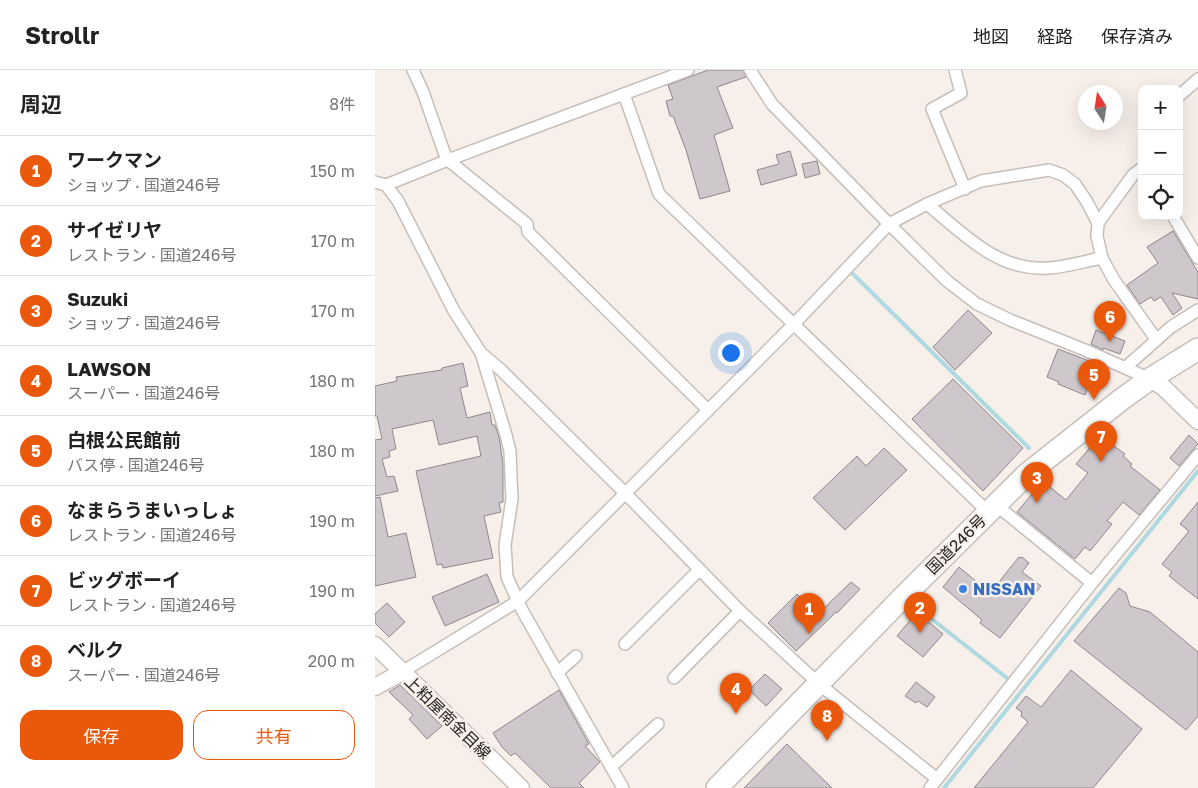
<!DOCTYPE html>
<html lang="ja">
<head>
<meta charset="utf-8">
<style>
	:root { --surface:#fff; --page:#f6f6f6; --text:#222; --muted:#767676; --line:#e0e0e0; --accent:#ea580c }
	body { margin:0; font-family:"Golos Text","Noto Sans JP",sans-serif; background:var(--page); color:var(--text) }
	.controls { position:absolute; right:15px; top:15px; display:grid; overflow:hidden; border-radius:10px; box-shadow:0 5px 20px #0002 }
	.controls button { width:45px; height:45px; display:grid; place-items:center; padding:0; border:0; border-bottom:1px solid var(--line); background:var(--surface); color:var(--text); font:25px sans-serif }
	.compass { position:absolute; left:703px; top:15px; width:45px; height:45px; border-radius:50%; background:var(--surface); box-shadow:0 5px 20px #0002; rotate:348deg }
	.you { position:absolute; left:355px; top:282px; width:18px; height:18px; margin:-12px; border:4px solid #fff; border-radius:50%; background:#1a73e8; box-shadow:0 0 0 8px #1a73e833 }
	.badge { display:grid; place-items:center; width:32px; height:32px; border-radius:50%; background:var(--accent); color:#fff; font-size:16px; font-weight:700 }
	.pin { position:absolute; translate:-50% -41px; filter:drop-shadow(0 1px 2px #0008) }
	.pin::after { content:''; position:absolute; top:26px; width:18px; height:15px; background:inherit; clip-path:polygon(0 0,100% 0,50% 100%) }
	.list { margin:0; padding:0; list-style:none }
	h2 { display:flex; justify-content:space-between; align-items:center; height:65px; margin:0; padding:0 20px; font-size:21px }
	h2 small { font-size:16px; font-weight:400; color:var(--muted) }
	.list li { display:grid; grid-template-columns:32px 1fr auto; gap:15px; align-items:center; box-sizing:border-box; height:70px; padding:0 20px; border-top:1px solid var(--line) }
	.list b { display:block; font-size:19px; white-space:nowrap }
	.list p { margin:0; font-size:16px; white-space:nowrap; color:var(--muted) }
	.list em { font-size:16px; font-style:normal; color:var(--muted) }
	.actions { display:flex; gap:10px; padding:15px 20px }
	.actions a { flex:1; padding:11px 0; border:1px solid var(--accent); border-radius:15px; text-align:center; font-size:18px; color:var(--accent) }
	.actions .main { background:var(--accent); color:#fff }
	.icon { flex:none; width:28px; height:28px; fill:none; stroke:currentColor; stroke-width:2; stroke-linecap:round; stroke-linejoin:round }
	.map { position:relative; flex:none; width:823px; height:718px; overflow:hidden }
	header { display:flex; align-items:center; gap:30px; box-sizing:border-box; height:70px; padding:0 25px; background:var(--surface); border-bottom:1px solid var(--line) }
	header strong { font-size:24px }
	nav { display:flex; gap:28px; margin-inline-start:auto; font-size:18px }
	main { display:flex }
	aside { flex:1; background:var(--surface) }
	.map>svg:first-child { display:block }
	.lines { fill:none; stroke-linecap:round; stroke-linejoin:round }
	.stream { stroke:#aed9e0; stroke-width:4 }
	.building { fill:#cec7cc; stroke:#8e878b }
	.street-casing { stroke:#c6bfb9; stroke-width:14 }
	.secondary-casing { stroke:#c6bfb9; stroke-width:19 }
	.highway-casing { stroke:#c6bfb9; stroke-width:24 }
	.street { stroke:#fff; stroke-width:11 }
	.secondary { stroke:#fff; stroke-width:16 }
	.highway { stroke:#fff; stroke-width:21 }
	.shop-dot { fill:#3f7fe0; stroke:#f7f0ea; stroke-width:2 }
	.labels { text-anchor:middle; stroke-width:5; stroke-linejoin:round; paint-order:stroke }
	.street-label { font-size:16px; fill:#211f1d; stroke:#f7f0ea }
	.shop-label { font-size:16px; font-weight:bold; fill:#366cbe; stroke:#f7f0ea; text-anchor:start }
</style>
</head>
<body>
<header>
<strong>Strollr</strong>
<nav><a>地図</a><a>経路</a><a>保存済み</a></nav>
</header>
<main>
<aside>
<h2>周辺<small>8件</small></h2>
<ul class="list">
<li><span class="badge">1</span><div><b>ワークマン</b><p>ショップ · 国道246号</p></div><em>150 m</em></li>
<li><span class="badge">2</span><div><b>サイゼリヤ</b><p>レストラン · 国道246号</p></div><em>170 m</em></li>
<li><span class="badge">3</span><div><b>Suzuki</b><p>ショップ · 国道246号</p></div><em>170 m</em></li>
<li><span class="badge">4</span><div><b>LAWSON</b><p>スーパー · 国道246号</p></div><em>180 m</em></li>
<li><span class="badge">5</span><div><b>白根公民館前</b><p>バス停 · 国道246号</p></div><em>180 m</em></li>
<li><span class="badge">6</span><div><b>なまらうまいっしょ</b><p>レストラン · 国道246号</p></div><em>190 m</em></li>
<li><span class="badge">7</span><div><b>ビッグボーイ</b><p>レストラン · 国道246号</p></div><em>190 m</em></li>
<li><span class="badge">8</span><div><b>ベルク</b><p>スーパー · 国道246号</p></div><em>200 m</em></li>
</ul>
<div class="actions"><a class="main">保存</a><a>共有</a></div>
</aside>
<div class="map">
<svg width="823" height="718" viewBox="0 0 823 718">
	<rect width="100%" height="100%" fill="#f7f0ea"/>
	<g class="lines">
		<g class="stream">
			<path d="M 478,204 L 654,378"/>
			<path d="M 544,539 L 632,608"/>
			<path d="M 569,718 L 823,401"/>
		</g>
	</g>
	<g class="building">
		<path d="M 333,0 L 368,0 L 371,7 L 342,17 L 358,58 L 339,65 L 355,121 L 325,129 L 311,80 L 298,46 L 295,46 L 291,31 L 298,29 L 293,15 Z"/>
		<path d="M 415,81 L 422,105 L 386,115 L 382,100 L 404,94 L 401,85 Z"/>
		<path d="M 442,91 L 445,104 L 430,108 L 427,94 Z"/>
		<path d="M 798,161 L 823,202 L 823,229 L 797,223 L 807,238 L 798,245 L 786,227 L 779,231 L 776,227 L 765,234 L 752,215 L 783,193 L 772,177 Z"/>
		<path d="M 593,240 L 617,263 L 580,300 L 558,277 Z"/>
		<path d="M 721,260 L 750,271 L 745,284 L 728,278 L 728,280 L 716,274 Z"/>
		<path d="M 683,279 L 722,294 L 710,325 L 683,314 L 684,312 L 672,307 Z"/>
		<path d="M 88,293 L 93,316 L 85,318 L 92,348 L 115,342 L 117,355 L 120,355 L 124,367 L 128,394 L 128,432 L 124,433 L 126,442 L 109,446 L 118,488 L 68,498 L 67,494 L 62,495 L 41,401 L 106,386 L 102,366 L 64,375 L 58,350 L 17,359 L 21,379 L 14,381 L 15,387 L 7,389 L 12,407 L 19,406 L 23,421 L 0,426 L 0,370 L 7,369 L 2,346 L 0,346 L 0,316 L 22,311 L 21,307 L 67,300 L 67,298 Z"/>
		<path d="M 578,309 L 648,378 L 608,421 L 537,349 Z"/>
		<path d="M 814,365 L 823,374 L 804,396 L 795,388 Z"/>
		<path d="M 725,366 L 750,384 L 748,386 L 757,394 L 755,396 L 785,420 L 764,445 L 748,432 L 732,451 L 737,454 L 715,481 L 710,477 L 700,489 L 642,442 L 663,417 L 665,419 L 670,413 L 691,430 L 713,403 L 701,394 Z"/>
		<path d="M 509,378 L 532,400 L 470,460 L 438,428 L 482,386 L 491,396 Z"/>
		<path d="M 5,427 L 13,467 L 31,463 L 41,507 L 0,516 L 0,428 Z"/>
		<path d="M 823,432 L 823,529 L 794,506 L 797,502 L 787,494 L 814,461 L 805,454 Z"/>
		<path d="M 644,487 L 645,488 L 647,487 L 654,493 L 647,502 L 666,516 L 625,568 L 605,553 L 607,550 L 568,517 L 584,497 L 615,523 Z"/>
		<path d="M 112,504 L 124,532 L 70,556 L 57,527 Z"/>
		<path d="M 476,512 L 485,519 L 462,543 L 461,542 L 421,581 L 393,553 L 422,524 L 442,545 Z"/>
		<path d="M 744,518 L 751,523 L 755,536 L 775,542 L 823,582 L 823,646 L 811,660 L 699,571 Z"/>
		<path d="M 12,533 L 30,552 L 14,567 L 0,553 L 0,544 Z"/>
		<path d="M 542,542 L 568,564 L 548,587 L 522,566 Z"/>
		<path d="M 696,600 L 767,659 L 718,718 L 599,718 L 653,652 L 646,646 L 647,642 L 641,638 L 651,626 L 666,637 Z"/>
		<path d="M 390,604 L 407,619 L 391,636 L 374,620 Z"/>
		<path d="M 541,612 L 560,627 L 552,637 L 543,631 L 541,633 L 530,626 Z"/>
		<path d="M 25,615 L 67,656 L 52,669 L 34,649 L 38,645 L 14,622 Z"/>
		<path d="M 184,620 L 214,674 L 210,676 L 225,692 L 204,713 L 209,718 L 176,718 L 140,683 L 136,686 L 127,677 L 118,663 Z"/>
		<path d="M 412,674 L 418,680 L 457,718 L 369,718 Z"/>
	</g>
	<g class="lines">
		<g class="street-casing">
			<g id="street">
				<path d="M 38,0 L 48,22 L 69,82 L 73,90 L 152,154 L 153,162 L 333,340"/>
				<path d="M 375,0 L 397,34 L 514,154 L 572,211 L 602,234 L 635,250 L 710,280 L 775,309"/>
				<path d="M 580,0 L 586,23 L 557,39 L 590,119"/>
				<path d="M 249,24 L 284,124 L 613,442"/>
				<path d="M 804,26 L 823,9"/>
				<path d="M 0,112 L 11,115 L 73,90 L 313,0"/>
				<path d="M 11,115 L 23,131 L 79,241 L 106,283 L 131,365 L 135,381 L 136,407 L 137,429 L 130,475 L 132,507 L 147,540 L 248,718"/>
				<path d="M 552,134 C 589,164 623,202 674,198 C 691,197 710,191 727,188"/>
				<path d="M 798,146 L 823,188"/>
				<path d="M 723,153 L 758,105 L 767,98"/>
				<path d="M 106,283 L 125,299 L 251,424 L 365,541 L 444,614 L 562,709"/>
				<path d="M 751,297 L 796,257 L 823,240"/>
				<path d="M 620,434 L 717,513"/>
				<path d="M 250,574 L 324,500"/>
				<path d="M 27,602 L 143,531 L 419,254 L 514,154 L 552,134 L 606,111 L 674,100 L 688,105 L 700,114 L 712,132 L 723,153 L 722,166 L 727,188 L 739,210 L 781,269"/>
				<path d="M 182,603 L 201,586"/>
				<path d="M 299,608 L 365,541"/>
				<path d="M 236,697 L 283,654"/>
				<path d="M 555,718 L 717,513 L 823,385"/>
			</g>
		</g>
		<g class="secondary-casing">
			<g id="secondary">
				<path d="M 775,309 L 788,317 L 823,351"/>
				<path d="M 0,575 L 146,718"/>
				<path d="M 0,617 L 27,602"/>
			</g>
		</g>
		<g class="highway-casing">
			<path id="highway" d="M 342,718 L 529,526 L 652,404 L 747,329 L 775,309 L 823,279"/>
		</g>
		<use href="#street" class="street"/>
		<use href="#secondary" class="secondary"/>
		<use href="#highway" class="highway"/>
	</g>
	<circle class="shop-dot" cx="588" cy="519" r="5"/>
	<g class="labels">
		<g class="street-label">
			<text transform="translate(581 474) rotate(-45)" y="6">国道246号</text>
			<text transform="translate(73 647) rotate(44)" y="6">上粕屋南金目線</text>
		</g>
		<g class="shop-label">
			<text x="598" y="525">NISSAN</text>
		</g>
	</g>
</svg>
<div class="controls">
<button>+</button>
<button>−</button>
<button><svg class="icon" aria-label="locate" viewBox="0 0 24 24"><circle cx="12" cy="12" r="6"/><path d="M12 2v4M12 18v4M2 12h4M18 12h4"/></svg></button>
</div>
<svg class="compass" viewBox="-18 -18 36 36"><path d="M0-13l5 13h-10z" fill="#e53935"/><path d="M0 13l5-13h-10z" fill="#767676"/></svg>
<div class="you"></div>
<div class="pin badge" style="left:434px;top:564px">1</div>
<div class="pin badge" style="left:545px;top:563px">2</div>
<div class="pin badge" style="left:662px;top:433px">3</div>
<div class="pin badge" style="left:361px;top:644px">4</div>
<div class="pin badge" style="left:719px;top:330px">5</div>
<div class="pin badge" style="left:735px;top:272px">6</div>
<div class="pin badge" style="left:726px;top:392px">7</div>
<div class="pin badge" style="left:452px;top:671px">8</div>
</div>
</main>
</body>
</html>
